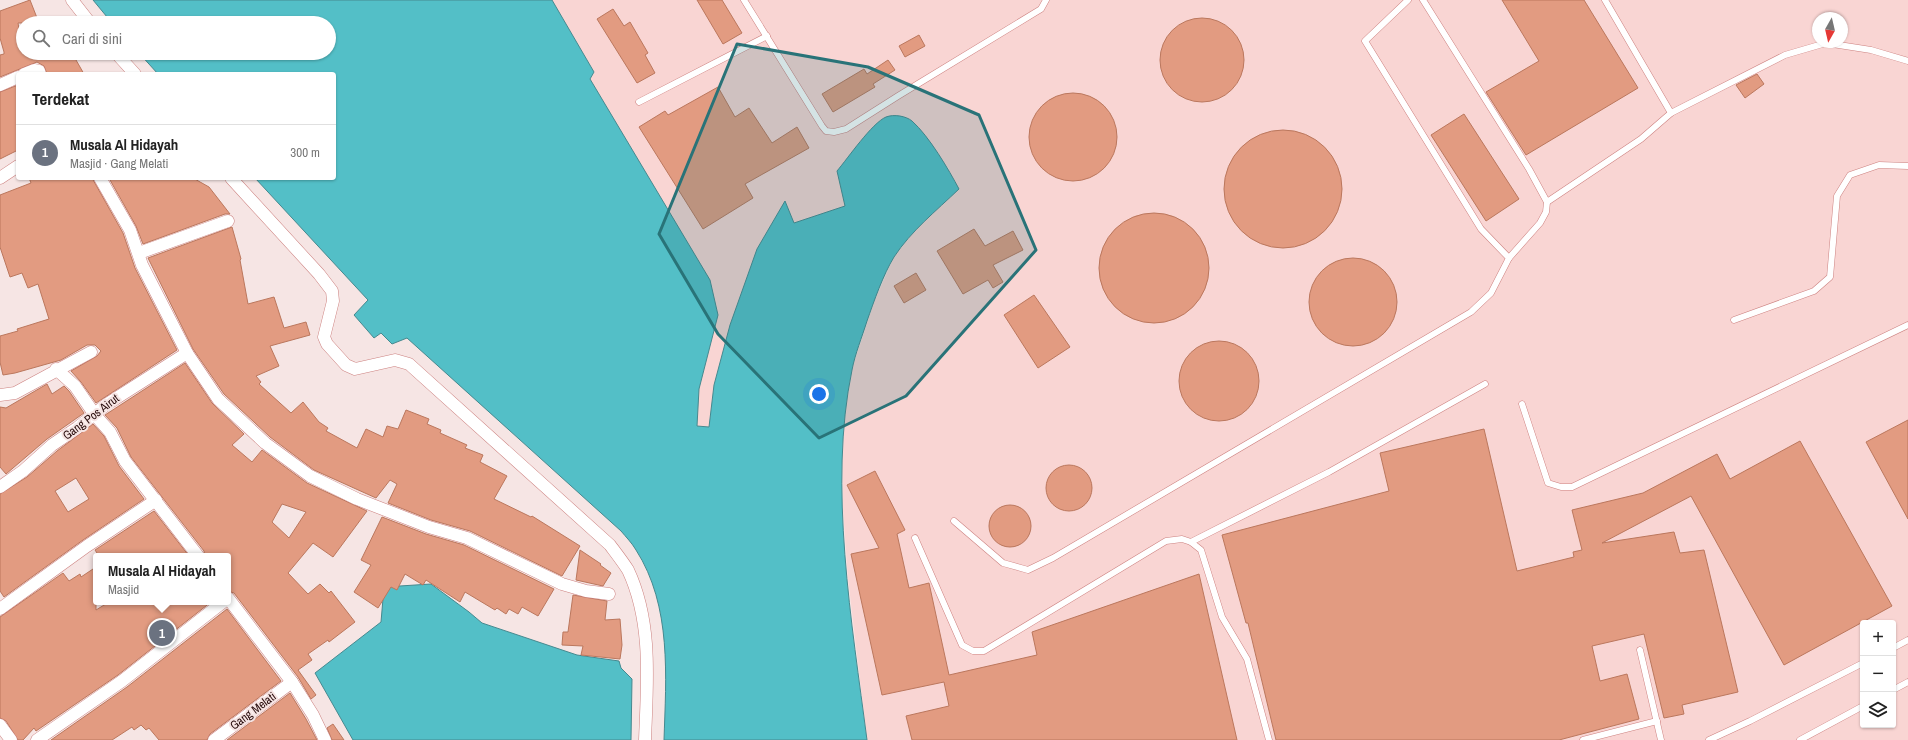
<!DOCTYPE html>
<html lang="id">
<head>
<meta charset="utf-8">
<style>
	:root { --surface:#fff; --page:#f6f6f6; --text:#222; --muted:#767676; --line:#e0e0e0; --accent:#297378 }
	body { margin:0; font-family:"Archivo Narrow",sans-serif; background:var(--page); color:var(--text) }
	.controls { position:absolute; right:12px; bottom:12px; display:grid; overflow:hidden; border-radius:4px; box-shadow:0 1px 3px #0004 }
	.controls button { width:36px; height:36px; display:grid; place-items:center; padding:0; border:0; border-bottom:1px solid var(--line); background:var(--surface); color:var(--text); font:20px sans-serif }
	.compass { position:absolute; left:1812px; top:12px; width:36px; height:36px; border-radius:50%; background:var(--surface); box-shadow:0 1px 3px #0004; rotate:188deg }
	.you { position:absolute; left:819px; top:394px; width:14px; height:14px; margin:-10px; border:3px solid #fff; border-radius:50%; background:#1a73e8; box-shadow:0 0 0 6px #1a73e833 }
	.badge { display:grid; place-items:center; width:26px; height:26px; border-radius:50%; background:var(--accent); color:#fff; font-size:13px; font-weight:700 }
	.pin { position:absolute; translate:-50% -50%; border:2px solid #fff; box-shadow:0 1px 4px #0006 }
	.popup { position:absolute; left:93px; top:553px; width:138px; height:52px; box-sizing:border-box; display:grid; place-content:center; border-radius:4px; background:var(--surface); filter:drop-shadow(0 1px 3px #0005); font-size:13px; white-space:nowrap; color:var(--muted) }
	.popup b { font-size:15px; color:var(--text) }
	.popup::after { content:''; position:absolute; left:50%; top:100%; margin-left:-8px; border:8px solid transparent; border-top-color:var(--surface) }
	.list { margin:0; padding:0; list-style:none }
	h2 { display:flex; justify-content:space-between; align-items:center; height:52px; margin:0; padding:0 16px; font-size:17px }
	h2 small { font-size:13px; font-weight:400; color:var(--muted) }
	.list li { display:grid; grid-template-columns:26px 1fr auto; gap:12px; align-items:center; box-sizing:border-box; height:56px; padding:0 16px; border-top:1px solid var(--line) }
	.list b { display:block; font-size:15px; white-space:nowrap }
	.list p { margin:0; font-size:13px; white-space:nowrap; color:var(--muted) }
	.list em { font-size:13px; font-style:normal; color:var(--muted) }
	.icon { flex:none; width:22px; height:22px; fill:none; stroke:currentColor; stroke-width:2; stroke-linecap:round; stroke-linejoin:round }
	.map { position:relative; flex:none; width:1908px; height:740px; overflow:hidden }
	.search { position:absolute; background:var(--surface); box-shadow:0 1px 3px #0004; left:16px; top:16px; width:320px; height:44px; display:flex; align-items:center; gap:10px; box-sizing:border-box; padding:0 14px; border-radius:22px; color:var(--muted); font-size:15px }
	.panel { position:absolute; background:var(--surface); box-shadow:0 1px 3px #0004; left:16px; top:72px; width:320px; height:108px; border-radius:4px }
	.map>svg:first-child { display:block }
	.built { fill:#f9d5d3; fill-rule:evenodd }
	.water { fill:#53bfc7; stroke:#46898f }
	.building { fill:#e29b81; stroke:#bb775d; fill-rule:evenodd }
	.lines { fill:none; stroke-linecap:round; stroke-linejoin:round }
	.service-casing { stroke:#cd8280; stroke-width:7 }
	.minor-casing { stroke:#cd8280; stroke-width:13 }
	.service { stroke:#fff; stroke-width:6 }
	.minor { stroke:#fff; stroke-width:12 }
	.marked { fill:#297378; fill-opacity:0.2; stroke:#297378; stroke-width:3; stroke-linejoin:round }
	.labels { text-anchor:middle; stroke-width:4; stroke-linejoin:round; paint-order:stroke }
	.street-label { font-size:12px; fill:#280c0c; stroke:#f6e5e4 }
</style>
</head>
<body>
<div class="map">
<svg width="1908" height="740" viewBox="0 0 1908 740">
	<rect width="100%" height="100%" fill="#f6e5e4"/>
	<path class="built" d="M 552,0 L 1908,0 L 1908,740 L 867,740 L 848,578 L 843,510 L 842,456 L 845,410 L 852,369 L 874,302 L 894,257 L 915,230 L 949,169 L 911,120 L 845,206 L 794,223 L 785,201 L 757,249 L 730,325 L 714,385 L 709,427 L 696,426 L 699,389 L 718,315 L 590,79 L 594,72 ZM 1818,18 L 1842,18 L 1842,42 L 1818,42 ZM 1863,623 L 1893,623 L 1893,725 L 1863,725 Z"/>
	<g class="water">
		<path d="M 93,0 L 552,0 L 594,72 L 590,79 L 710,280 L 718,315 L 699,389 L 697,426 L 709,427 L 714,385 L 730,325 L 757,249 L 785,201 L 794,223 L 845,206 L 837,171 C 848,158 872,123 886,117 C 894,114 906,116 912,121 C 929,136 949,170 959,189 C 936,211 911,231 894,257 C 883,275 874,301 867,321 C 862,337 855,354 852,370 C 828,485 852,624 867,740 L 664,740 C 666,677 672,606 636,550 C 632,543 626,537 621,531 L 407,338 L 392,344 L 381,333 L 374,338 L 354,315 L 368,300 L 255,178 L 334,178 L 334,74 L 158,74 L 139,53 L 329,53 L 329,23 L 112,23 Z"/>
		<path d="M 431,584 L 469,612 L 482,623 L 577,655 L 619,661 L 621,668 L 632,679 L 631,740 L 353,740 L 315,673 L 381,622 L 384,587 Z"/>
	</g>
	<g class="building">
		<path d="M 30,0 L 39,23 L 18,23 L 23,53 L 72,53 L 84,74 L 47,74 L 44,66 L 37,62 L 0,77 L 0,55 L 4,54 L 4,52 L 0,38 L 0,11 Z"/>
		<path d="M 697,0 L 722,0 L 742,33 L 723,44 Z"/>
		<path d="M 1502,0 L 1584,0 L 1638,88 L 1526,155 L 1486,92 L 1539,61 Z"/>
		<path d="M 613,9 L 624,26 L 630,22 L 648,53 L 645,55 L 655,73 L 637,83 L 597,19 Z"/>
		<circle cx="1202" cy="60" r="42"/>
		<path d="M 919,35 L 925,46 L 905,57 L 899,46 Z"/>
		<path d="M 888,60 L 895,70 L 873,84 L 875,87 L 833,112 L 822,94 L 864,69 L 867,74 Z"/>
		<path d="M 1757,74 L 1764,84 L 1745,98 L 1736,85 Z"/>
		<path d="M 18,85 L 18,150 L 0,159 L 0,92 Z"/>
		<path d="M 718,87 L 735,117 L 749,108 L 772,143 L 797,127 L 809,148 L 745,184 L 753,198 L 703,229 L 639,127 L 665,111 L 668,115 Z"/>
		<circle cx="1073" cy="137" r="44"/>
		<path d="M 1464,114 L 1519,199 L 1486,221 L 1431,135 Z"/>
		<circle cx="1283" cy="189" r="59"/>
		<path d="M 29,178 L 92,178 L 123,233 L 135,268 L 177,350 L 96,403 L 81,382 L 71,371 L 97,356 L 101,351 L 95,345 L 87,345 L 61,360 L 15,373 L 3,375 L 0,362 L 0,336 L 18,331 L 17,329 L 49,319 L 38,284 L 28,288 L 22,273 L 10,277 L 0,247 L 0,195 L 31,183 Z"/>
		<path d="M 114,178 L 193,178 L 209,187 L 230,214 L 225,214 L 143,244 L 136,226 L 110,180 Z"/>
		<circle cx="1154" cy="268" r="55"/>
		<path d="M 232,227 L 241,259 L 240,260 L 248,304 L 274,297 L 284,328 L 306,322 L 310,335 L 270,346 L 279,366 L 256,376 L 261,382 L 259,384 L 291,413 L 303,402 L 319,422 L 328,428 L 326,431 L 357,448 L 366,429 L 383,437 L 387,426 L 398,429 L 406,410 L 429,419 L 427,424 L 441,430 L 440,433 L 467,445 L 465,448 L 483,455 L 480,462 L 507,476 L 494,499 L 531,517 L 532,516 L 580,546 L 562,576 L 470,531 L 431,520 L 388,503 L 397,484 L 390,480 L 376,498 L 314,470 L 270,437 L 224,394 L 193,349 L 148,258 Z"/>
		<path d="M 974,229 L 985,246 L 1013,231 L 1023,250 L 993,265 L 1003,282 L 993,288 L 988,280 L 963,294 L 937,251 Z"/>
		<circle cx="1353" cy="302" r="44"/>
		<path d="M 916,273 L 926,290 L 904,303 L 894,286 Z"/>
		<path d="M 1034,295 L 1070,347 L 1038,368 L 1004,315 Z"/>
		<circle cx="1219" cy="381" r="40"/>
		<path d="M 185,363 L 212,403 L 244,434 L 232,445 L 252,462 L 262,450 L 307,483 L 367,511 L 333,557 L 313,543 L 288,573 L 308,594 L 320,584 L 329,593 L 331,591 L 355,622 L 329,642 L 328,640 L 308,654 L 312,660 L 298,670 L 316,695 L 311,699 L 298,677 L 234,593 L 228,591 L 228,556 L 205,556 L 204,551 L 131,457 L 117,428 L 105,415 ZM 282,504 L 306,512 L 289,538 L 272,522 Z"/>
		<path d="M 47,384 L 52,394 L 64,386 L 69,391 L 84,413 L 47,439 L 6,474 L 0,467 L 0,407 L 6,408 Z"/>
		<path d="M 1908,420 L 1908,519 L 1866,442 Z"/>
		<path d="M 93,424 L 104,436 L 119,466 L 144,499 L 83,540 L 4,597 L 0,591 L 0,494 L 27,477 L 57,451 ZM 76,478 L 89,499 L 68,512 L 55,491 Z"/>
		<path d="M 1484,429 L 1517,571 L 1574,557 L 1573,552 L 1582,550 L 1572,510 L 1643,493 L 1717,454 L 1730,479 L 1800,441 L 1892,606 L 1784,665 L 1691,496 L 1602,543 L 1674,532 L 1680,553 L 1704,550 L 1738,692 L 1682,705 L 1684,714 L 1664,718 L 1644,634 L 1592,646 L 1600,681 L 1627,674 L 1639,719 L 1559,740 L 1276,740 L 1248,623 L 1246,623 L 1222,535 L 1389,491 L 1380,453 Z"/>
		<circle cx="1069" cy="488" r="23"/>
		<path d="M 875,471 L 905,530 L 897,534 L 909,588 L 929,583 L 949,675 L 1037,655 L 1032,632 L 1199,574 L 1237,740 L 912,740 L 906,716 L 949,706 L 944,682 L 882,695 L 851,554 L 879,548 L 847,485 Z"/>
		<circle cx="1010" cy="526" r="21"/>
		<path d="M 154,511 L 189,556 L 99,556 L 95,550 Z"/>
		<path d="M 382,517 L 426,534 L 464,545 L 554,589 L 538,616 L 522,607 L 518,614 L 509,609 L 506,614 L 497,608 L 495,610 L 465,592 L 460,602 L 426,580 L 423,585 L 405,574 L 397,590 L 391,587 L 378,608 L 354,592 L 371,565 L 361,560 Z"/>
		<path d="M 580,550 L 601,564 L 600,565 L 611,573 L 603,586 L 576,580 Z"/>
		<path d="M 96,567 L 96,610 L 109,602 L 211,602 L 118,675 L 36,731 L 34,728 L 23,740 L 18,740 L 6,721 L 0,718 L 0,617 L 63,573 L 69,581 L 80,574 L 81,577 Z"/>
		<path d="M 573,595 L 607,601 L 605,620 L 620,619 L 622,645 L 620,659 L 581,655 L 583,646 L 562,645 L 563,632 L 568,632 Z"/>
		<path d="M 227,609 L 281,681 L 210,734 L 207,740 L 159,740 L 149,728 L 146,730 L 141,725 L 134,730 L 132,727 L 112,740 L 51,740 L 127,687 Z"/>
		<path d="M 290,693 L 306,719 L 317,740 L 227,740 Z"/>
		<path d="M 333,724 L 344,740 L 332,740 L 327,728 Z"/>
	</g>
	<g class="lines">
		<g class="service-casing">
			<g id="service">
				<path d="M 744,0 L 822,126 L 826,131 L 834,132 L 846,129 L 898,96 L 1041,9 L 1046,0"/>
				<path d="M 1423,0 L 1529,169 L 1547,202 L 1546,212 L 1540,223 L 1509,258"/>
				<path d="M 1605,0 L 1671,113"/>
				<path d="M 639,102 L 767,36"/>
				<path d="M 1547,202 L 1641,139 L 1671,113 L 1785,55 L 1826,43 L 1871,50 L 1908,61"/>
				<path d="M 1734,320 L 1814,291 L 1830,277 L 1837,196 L 1850,175 L 1879,165 L 1908,166"/>
				<path d="M 1522,404 L 1548,483 L 1561,487 L 1572,487 L 1908,325"/>
				<path d="M 954,521 L 1003,563 L 1028,570 L 1053,558 L 1471,312 L 1491,293 L 1509,258 L 1481,229 L 1365,41 L 1408,0"/>
				<path d="M 915,538 L 962,645 L 973,651 L 984,651 L 1166,541 L 1182,539 L 1191,542 L 1201,550 L 1222,617 L 1247,659 L 1269,740"/>
				<path d="M 1191,542 L 1329,472 L 1485,384"/>
				<path d="M 1893,648 L 1908,640"/>
				<path d="M 1640,650 L 1661,740"/>
				<path d="M 1893,690 L 1908,682"/>
				<path d="M 1583,740 L 1657,721"/>
				<path d="M 1709,740 L 1750,721 L 1863,663"/>
				<path d="M 1800,740 L 1863,706"/>
			</g>
		</g>
		<g class="minor-casing">
			<g id="minor">
				<path d="M 72,0 L 90,23"/>
				<path d="M 116,53 L 135,74"/>
				<path d="M 24,74 L 34,70 L 39,71 L 40,74"/>
				<path d="M 0,85 L 18,77"/>
				<path d="M 0,178 L 18,166"/>
				<path d="M 100,178 L 130,230 L 142,265 L 187,353 L 218,399 L 265,443 L 310,476 L 357,499 L 429,527 L 467,538 L 562,584 L 586,591 L 609,594"/>
				<path d="M 231,178 L 319,274 L 332,291 L 333,301 L 324,337 L 327,344 L 346,365 L 355,369 L 395,360 L 409,364 L 610,545 C 616,553 623,562 628,570 C 653,623 647,684 645,740"/>
				<path d="M 139,253 L 228,221"/>
				<path d="M 56,369 L 75,386 L 95,415 L 110,432 L 125,461 L 198,556"/>
				<path d="M 0,395 L 15,393 L 91,352"/>
				<path d="M 0,487 L 23,471 L 52,445 L 77,428 L 107,404 L 187,353"/>
				<path d="M 228,598 L 292,682 L 313,715 L 325,740"/>
				<path d="M 0,609 L 87,546 L 156,500"/>
				<path d="M 0,725 L 11,740"/>
				<path d="M 37,740 L 122,681 L 223,602"/>
				<path d="M 214,740 L 292,682"/>
			</g>
		</g>
		<use href="#service" class="service"/>
		<use href="#minor" class="minor"/>
	</g>
	<path class="marked" d="M 737,44 L 868,67 L 979,115 L 1036,250 L 906,396 L 819,438 L 718,334 L 659,234 Z"/>
	<g class="labels">
		<g class="street-label">
			<text transform="translate(91 417) rotate(-37)" y="4">Gang Pos Airut</text>
			<text transform="translate(253 711) rotate(-37)" y="4">Gang Melati</text>
		</g>
	</g>
</svg>
<div class="controls">
<button>+</button>
<button>−</button>
<button><svg class="icon" aria-label="layers" viewBox="0 0 24 24"><path d="M12 4l9 5-9 5-9-5zM3 14l9 5 9-5"/></svg></button>
</div>
<svg class="compass" viewBox="-18 -18 36 36"><path d="M0-13l5 13h-10z" fill="#e53935"/><path d="M0 13l5-13h-10z" fill="#767676"/></svg>
<div class="you"></div>
<div class="pin badge" style="left:162px;top:633px;background:#6b7280">1</div>
<div class="popup"><b>Musala Al Hidayah</b>Masjid</div>
<div class="search"><svg class="icon" aria-label="search" viewBox="0 0 24 24"><circle cx="10" cy="10" r="6"/><path d="M15 15l6 6"/></svg>Cari di sini</div>
<section class="panel">
<h2>Terdekat<small></small></h2>
<ul class="list">
<li><span class="badge" style="background:#6b7280">1</span><div><b>Musala Al Hidayah</b><p>Masjid · Gang Melati</p></div><em>300 m</em></li>
</ul>
</section>
</div>
</body>
</html>
